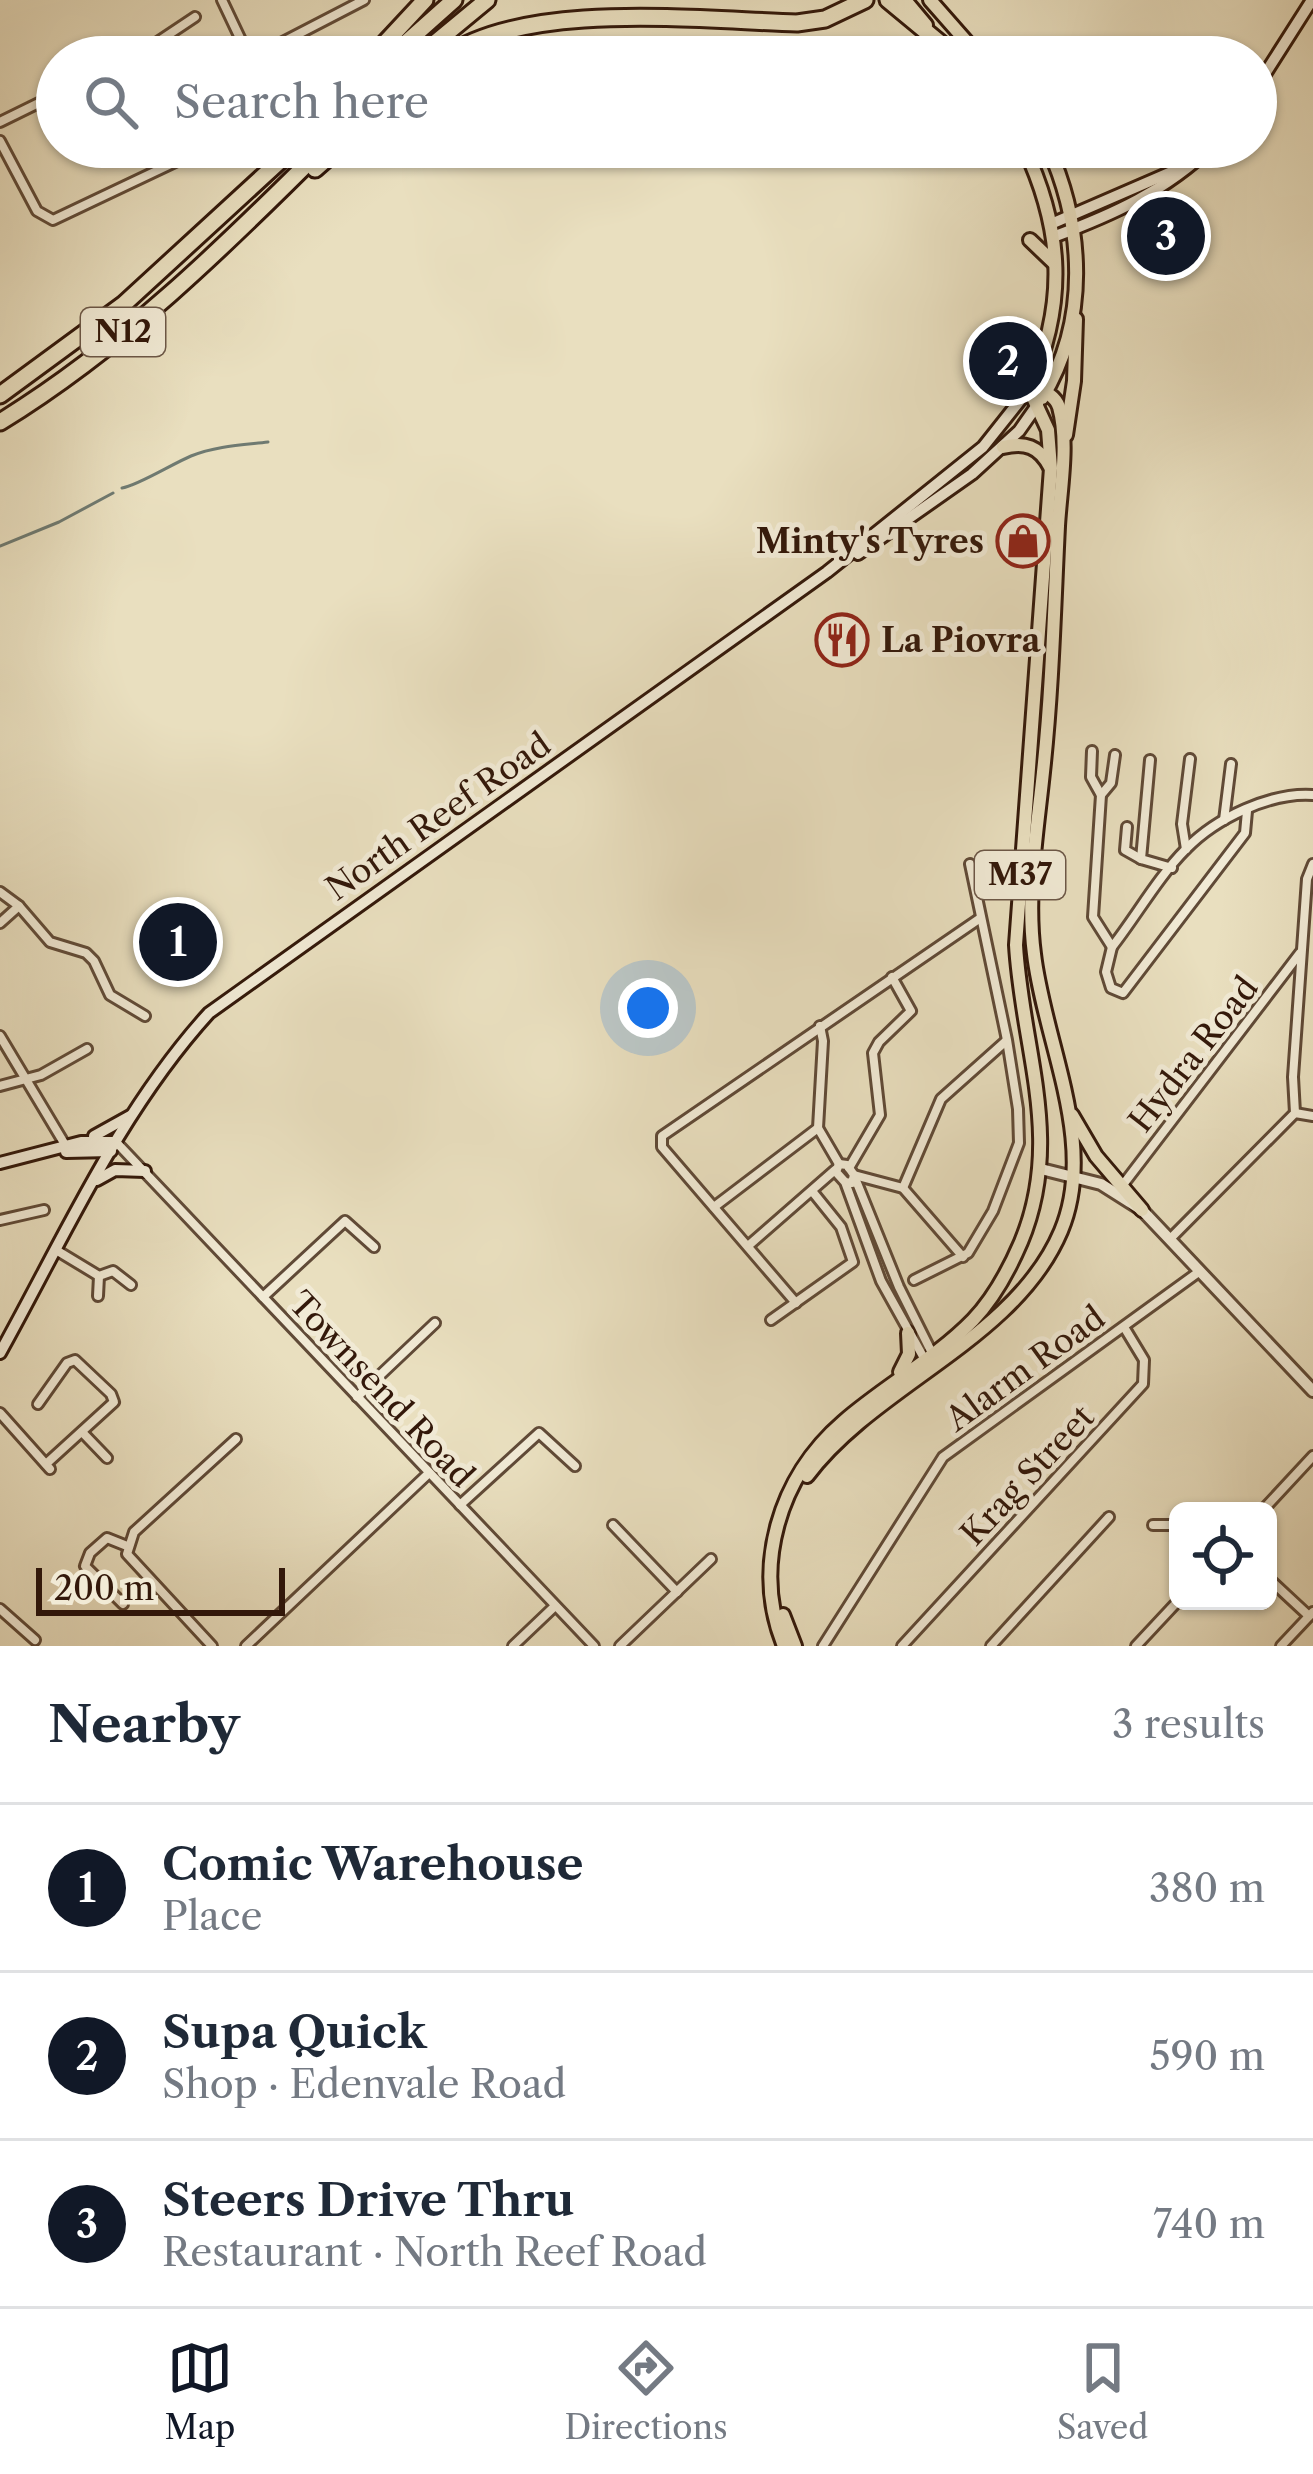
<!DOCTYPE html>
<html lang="en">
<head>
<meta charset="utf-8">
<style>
	:root { --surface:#fff; --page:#f6f6f7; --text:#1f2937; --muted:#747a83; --line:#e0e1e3; --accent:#111827 }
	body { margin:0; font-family:"Libre Caslon Text",serif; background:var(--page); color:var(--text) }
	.controls { position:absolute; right:36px; bottom:36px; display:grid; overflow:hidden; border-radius:18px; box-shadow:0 3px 9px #0004 }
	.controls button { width:108px; height:108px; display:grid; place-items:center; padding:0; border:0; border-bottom:3px solid var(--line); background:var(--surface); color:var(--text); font:60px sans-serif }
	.scale { position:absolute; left:36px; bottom:30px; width:249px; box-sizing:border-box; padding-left:12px; border:6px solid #33180a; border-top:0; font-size:33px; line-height:42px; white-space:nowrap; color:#33180a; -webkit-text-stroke:9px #f1ead5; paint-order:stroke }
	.you { position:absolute; left:648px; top:1008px; width:42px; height:42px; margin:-30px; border:9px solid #fff; border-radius:50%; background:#1a73e8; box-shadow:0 0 0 18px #1a73e833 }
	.badge { display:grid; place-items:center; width:78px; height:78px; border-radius:50%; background:var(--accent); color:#fff; font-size:39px; font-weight:700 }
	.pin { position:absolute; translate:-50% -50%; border:6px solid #fff; box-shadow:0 3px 12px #0006 }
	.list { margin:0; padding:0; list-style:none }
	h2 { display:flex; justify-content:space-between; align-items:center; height:156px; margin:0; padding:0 48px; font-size:51px }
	h2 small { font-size:39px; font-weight:400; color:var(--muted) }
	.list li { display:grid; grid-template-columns:78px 1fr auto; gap:36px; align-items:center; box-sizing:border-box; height:168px; padding:0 48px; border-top:3px solid var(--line) }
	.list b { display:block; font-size:45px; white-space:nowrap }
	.list p { margin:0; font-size:39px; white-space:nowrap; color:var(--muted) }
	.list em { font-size:39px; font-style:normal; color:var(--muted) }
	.icon { flex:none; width:66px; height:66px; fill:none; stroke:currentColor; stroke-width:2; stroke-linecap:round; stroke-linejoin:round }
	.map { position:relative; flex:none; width:1313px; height:1646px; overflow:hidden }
	.search { position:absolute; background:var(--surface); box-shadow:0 3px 9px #0004; left:36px; right:36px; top:36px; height:132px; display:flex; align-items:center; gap:30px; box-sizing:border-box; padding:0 42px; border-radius:66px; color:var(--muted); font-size:45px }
	.sheet { height:660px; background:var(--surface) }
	nav { display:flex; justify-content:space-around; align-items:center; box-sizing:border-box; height:168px; border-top:3px solid var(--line); background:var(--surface); font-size:33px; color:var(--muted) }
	nav a { display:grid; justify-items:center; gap:6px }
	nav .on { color:var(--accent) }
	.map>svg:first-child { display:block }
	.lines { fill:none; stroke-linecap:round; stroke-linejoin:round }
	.stream { stroke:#6f7a71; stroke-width:3 }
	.minor-casing { stroke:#604a37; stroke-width:14 }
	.tertiary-casing { stroke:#604a37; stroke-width:16 }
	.secondary-casing { stroke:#33180a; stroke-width:16 }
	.primary-casing { stroke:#33180a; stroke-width:18 }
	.motorway-casing { stroke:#33180a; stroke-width:21 }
	.minor { stroke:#f1ead5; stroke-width:8 }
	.tertiary { stroke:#f1ead5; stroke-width:10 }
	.secondary { stroke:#f1ead5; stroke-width:10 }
	.primary { stroke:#e9dfbf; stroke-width:12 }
	.motorway { stroke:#e9dfbf; stroke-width:15 }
	.labels { text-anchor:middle; stroke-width:10; stroke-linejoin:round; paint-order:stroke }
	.shield { fill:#f1ead5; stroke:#6c5747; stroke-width:3 }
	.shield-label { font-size:30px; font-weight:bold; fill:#33180a }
	.poi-label { font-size:33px; font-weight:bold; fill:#33180a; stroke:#f1ead5; text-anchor:end }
	.street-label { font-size:33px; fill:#33180a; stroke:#f1ead5 }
</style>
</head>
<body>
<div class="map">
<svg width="1313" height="1646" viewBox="0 0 1313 1646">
	<rect width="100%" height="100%" fill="#e9dfbf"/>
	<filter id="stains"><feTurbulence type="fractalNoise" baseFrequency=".00167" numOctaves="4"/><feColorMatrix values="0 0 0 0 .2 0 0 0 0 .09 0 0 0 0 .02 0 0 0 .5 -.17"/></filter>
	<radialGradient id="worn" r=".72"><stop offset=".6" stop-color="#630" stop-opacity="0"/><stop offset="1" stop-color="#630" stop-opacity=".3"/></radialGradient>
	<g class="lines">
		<g class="stream">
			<path d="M 122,488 C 137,486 172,464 191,456 C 216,446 242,445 268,442"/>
			<path d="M 0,546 L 59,522 L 113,493"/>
		</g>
		<g class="minor-casing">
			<g id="minor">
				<path d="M 222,0 L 249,57"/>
				<path d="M 135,57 L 195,17"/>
				<path d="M 254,57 L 364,0"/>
				<path d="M 0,122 L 57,94"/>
				<path d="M 0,141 L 37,211 L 53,220 L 190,155 L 195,147"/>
				<path d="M 1092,751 L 1091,777 L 1101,795 L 1093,917 L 1112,947 C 1137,915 1158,877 1186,849 C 1216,818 1271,792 1313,795"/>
				<path d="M 1150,760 L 1141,859 L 1172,868"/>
				<path d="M 1101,795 L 1111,783 L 1115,755"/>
				<path d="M 1224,820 L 1231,764"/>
				<path d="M 1127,827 L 1125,850 L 1141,859"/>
				<path d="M 1186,849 L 1182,824 L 1190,759"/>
				<path d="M 0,892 L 19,906 L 50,942 L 86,953 L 94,961 L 110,995 L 145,1016"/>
				<path d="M 0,923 L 19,906"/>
				<path d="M 1112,947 L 1106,972 L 1111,988 L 1123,993 L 1245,833 L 1247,811"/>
				<path d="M 0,1036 L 67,1148"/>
				<path d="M 0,1086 L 41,1075 L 87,1049"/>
				<path d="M 1295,1113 L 1313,1116"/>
				<path d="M 818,1128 L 839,1164"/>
				<path d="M 116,1142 L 594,1646"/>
				<path d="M 849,1168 L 880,1115 L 873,1053 L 879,1042 L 911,1011 L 892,977"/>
				<path d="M 854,1175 L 903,1188 L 963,1257"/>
				<path d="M 855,1178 L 899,1287 L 933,1355"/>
				<path d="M 845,1182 L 852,1183 L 854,1175 L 847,1165 L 839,1164 L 836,1172 L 845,1182 L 881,1281 L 925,1360"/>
				<path d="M 1122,1186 L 1300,953"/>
				<path d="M 903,1188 L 941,1099 L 1006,1041"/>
				<path d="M 714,1207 L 818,1128 L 823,1041 L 820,1026"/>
				<path d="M 0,1220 L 44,1210"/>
				<path d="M 1170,1239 L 1295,1113 L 1293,1077 L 1307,879 L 1313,864"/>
				<path d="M 748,1246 L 835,1170"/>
				<path d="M 56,1250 L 99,1276 L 113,1271 L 131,1285"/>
				<path d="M 914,1280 L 968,1253 L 993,1211 L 1019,1143 L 1018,1109 L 1007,1040 L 970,864"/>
				<path d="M 98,1296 L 99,1276"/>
				<path d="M 263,1297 L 345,1221 L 374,1247"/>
				<path d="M 796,1303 L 662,1147 L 662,1136 L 979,919"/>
				<path d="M 771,1320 L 853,1262 L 841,1227 L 812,1191"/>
				<path d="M 357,1397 L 435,1323"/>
				<path d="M 38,1404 L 67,1363 L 75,1360 L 111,1394 L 114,1402 L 46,1464"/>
				<path d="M 0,1413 L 50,1469"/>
				<path d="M 82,1432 L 107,1458"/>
				<path d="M 460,1505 L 539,1433 L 575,1466"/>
				<path d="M 1262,1511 L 1313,1456"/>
				<path d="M 613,1525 L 677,1592"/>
				<path d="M 1153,1525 L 1178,1525"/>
				<path d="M 1268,1578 L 1309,1616"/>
				<path d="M 123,1604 L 85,1566 L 90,1553 L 107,1538 L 127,1546"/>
				<path d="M 0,1609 L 35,1640"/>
				<path d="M 212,1646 L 127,1554 L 134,1532 L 236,1439"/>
				<path d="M 246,1646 L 429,1473"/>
				<path d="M 513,1646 L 555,1606"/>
				<path d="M 620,1646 L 711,1559"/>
				<path d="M 823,1646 L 943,1457 L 1200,1271"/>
				<path d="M 902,1646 L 1143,1384 L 1144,1360 L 1124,1327"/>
				<path d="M 991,1646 L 1109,1517"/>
				<path d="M 1136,1646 L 1178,1601"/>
				<path d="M 1281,1646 L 1313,1612"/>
			</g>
		</g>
		<g class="tertiary-casing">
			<path id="tertiary" d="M 1041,1169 L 1101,1184 L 1142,1210 L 1313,1391"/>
		</g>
		<g class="secondary-casing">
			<g id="secondary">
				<path d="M 1256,88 L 1312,0"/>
				<path d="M 1051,224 L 1192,163"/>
				<path d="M 1053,237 C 1112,215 1166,191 1211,147"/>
				<path d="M 858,554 L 972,474 L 1019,431 L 1038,404"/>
				<path d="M 94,1136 L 130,1116"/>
				<path d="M 66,1152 L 111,1151"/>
				<path d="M 0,1163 L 81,1142 L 116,1142"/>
				<path d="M 97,1180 L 115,1170 L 145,1171"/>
				<path d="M 0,1353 C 64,1238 119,1112 209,1013 L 827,572 L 983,447 L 1029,389"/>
			</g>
		</g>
		<g class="primary-casing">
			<g id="primary">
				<path d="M 905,0 L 926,25"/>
				<path d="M 930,0 L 980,57"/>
				<path d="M 1030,240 L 1054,263"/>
				<path d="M 1042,398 C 1089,321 1084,227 1048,147"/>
				<path d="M 1066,435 L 1074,381 L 1076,319"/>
				<path d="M 1003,447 C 1025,442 1039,446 1050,467"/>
				<path d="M 1072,1115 L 1096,1156 L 1142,1210"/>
				<path d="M 900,1372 L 909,1354 L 908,1333"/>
				<path d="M 807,1476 C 876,1384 1015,1340 1061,1231 C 1098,1143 1044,1042 1034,954 C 1026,894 1037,831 1043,772 C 1052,690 1054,608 1058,526 C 1060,490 1069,443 1059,407 C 1055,395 1042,390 1031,385"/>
				<path d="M 783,1615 L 795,1646"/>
				<path d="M 784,1646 C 752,1567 779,1477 843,1422 C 884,1386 935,1359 973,1320 C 994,1298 1009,1270 1021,1242 C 1064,1139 1022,1050 1016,945 L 1051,468 L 1048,430 L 1029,389 C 1067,304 1063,230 1024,147"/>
			</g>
		</g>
		<g class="motorway-casing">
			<g id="motorway">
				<path d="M 888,0 L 946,48"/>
				<path d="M 372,57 L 425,0"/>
				<path d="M 390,57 L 454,0"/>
				<path d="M 418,57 L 487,0"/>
				<path d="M 445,57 C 527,0 697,20 797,23 L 825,19 L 865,0"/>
				<path d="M 315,169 L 340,147"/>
				<path d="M 0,395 L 124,304 L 295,147"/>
				<path d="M 0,422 C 121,348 224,247 324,147"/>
			</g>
		</g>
		<use href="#minor" class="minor"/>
		<use href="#tertiary" class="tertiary"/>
		<use href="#secondary" class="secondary"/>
		<use href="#primary" class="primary"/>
		<use href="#motorway" class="motorway"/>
	</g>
	<defs>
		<g id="shop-ring" transform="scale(2.7)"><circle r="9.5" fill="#f1ead5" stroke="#8f2418" stroke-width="1.5"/><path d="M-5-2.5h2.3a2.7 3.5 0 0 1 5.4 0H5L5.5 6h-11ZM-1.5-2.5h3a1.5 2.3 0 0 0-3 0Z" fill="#8f2418"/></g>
		<g id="restaurant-ring" transform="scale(2.7)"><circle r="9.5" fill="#f1ead5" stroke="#8f2418" stroke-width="1.5"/><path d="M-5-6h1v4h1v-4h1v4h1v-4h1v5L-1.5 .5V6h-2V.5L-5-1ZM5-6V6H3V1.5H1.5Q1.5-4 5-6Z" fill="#8f2418"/></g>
	</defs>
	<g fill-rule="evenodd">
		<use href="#shop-ring" x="1023" y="541"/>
		<use href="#restaurant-ring" x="842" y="640"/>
	</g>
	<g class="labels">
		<g class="shield">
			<rect x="81" y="308" width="84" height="48" rx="9"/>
			<rect x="975" y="851" width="90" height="48" rx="9"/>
		</g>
		<g class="shield-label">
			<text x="123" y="342">N12</text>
			<text x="1020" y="885">M37</text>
		</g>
		<g class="poi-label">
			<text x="984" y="553">Minty's Tyres</text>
			<text x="881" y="652" text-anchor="start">La Piovra</text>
		</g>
		<g class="street-label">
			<text transform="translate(438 816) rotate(-35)" y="12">North Reef Road</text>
			<text transform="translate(1193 1054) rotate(-52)" y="12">Hydra Road</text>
			<text transform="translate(1025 1368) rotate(-36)" y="12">Alarm Road</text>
			<text transform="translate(382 1389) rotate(47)" y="12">Townsend Road</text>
			<text transform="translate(1027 1475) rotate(-47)" y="12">Krag Street</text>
		</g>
	</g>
	<rect width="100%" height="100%" filter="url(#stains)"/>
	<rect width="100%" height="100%" fill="url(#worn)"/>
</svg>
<div class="controls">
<button><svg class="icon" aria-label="locate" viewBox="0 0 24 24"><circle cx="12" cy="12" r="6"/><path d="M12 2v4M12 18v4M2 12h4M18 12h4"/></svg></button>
</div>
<div class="scale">200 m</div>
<div class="you"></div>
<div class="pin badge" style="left:178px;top:942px">1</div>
<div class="pin badge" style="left:1008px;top:361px">2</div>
<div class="pin badge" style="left:1166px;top:236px">3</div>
<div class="search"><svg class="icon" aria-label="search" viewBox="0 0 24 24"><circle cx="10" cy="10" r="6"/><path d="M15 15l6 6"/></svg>Search here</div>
</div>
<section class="sheet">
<h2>Nearby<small>3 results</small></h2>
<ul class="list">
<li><span class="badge">1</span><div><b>Comic Warehouse</b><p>Place</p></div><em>380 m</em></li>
<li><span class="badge">2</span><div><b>Supa Quick</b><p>Shop · Edenvale Road</p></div><em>590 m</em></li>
<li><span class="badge">3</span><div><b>Steers Drive Thru</b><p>Restaurant · North Reef Road</p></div><em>740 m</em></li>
</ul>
</section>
<nav>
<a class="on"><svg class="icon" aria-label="map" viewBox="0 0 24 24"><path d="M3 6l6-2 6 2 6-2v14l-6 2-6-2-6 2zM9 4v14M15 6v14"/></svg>Map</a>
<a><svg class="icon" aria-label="directions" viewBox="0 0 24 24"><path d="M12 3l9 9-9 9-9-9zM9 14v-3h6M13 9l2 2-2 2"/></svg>Directions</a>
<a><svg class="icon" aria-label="saved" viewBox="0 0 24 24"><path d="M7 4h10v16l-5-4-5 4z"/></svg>Saved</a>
</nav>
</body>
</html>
